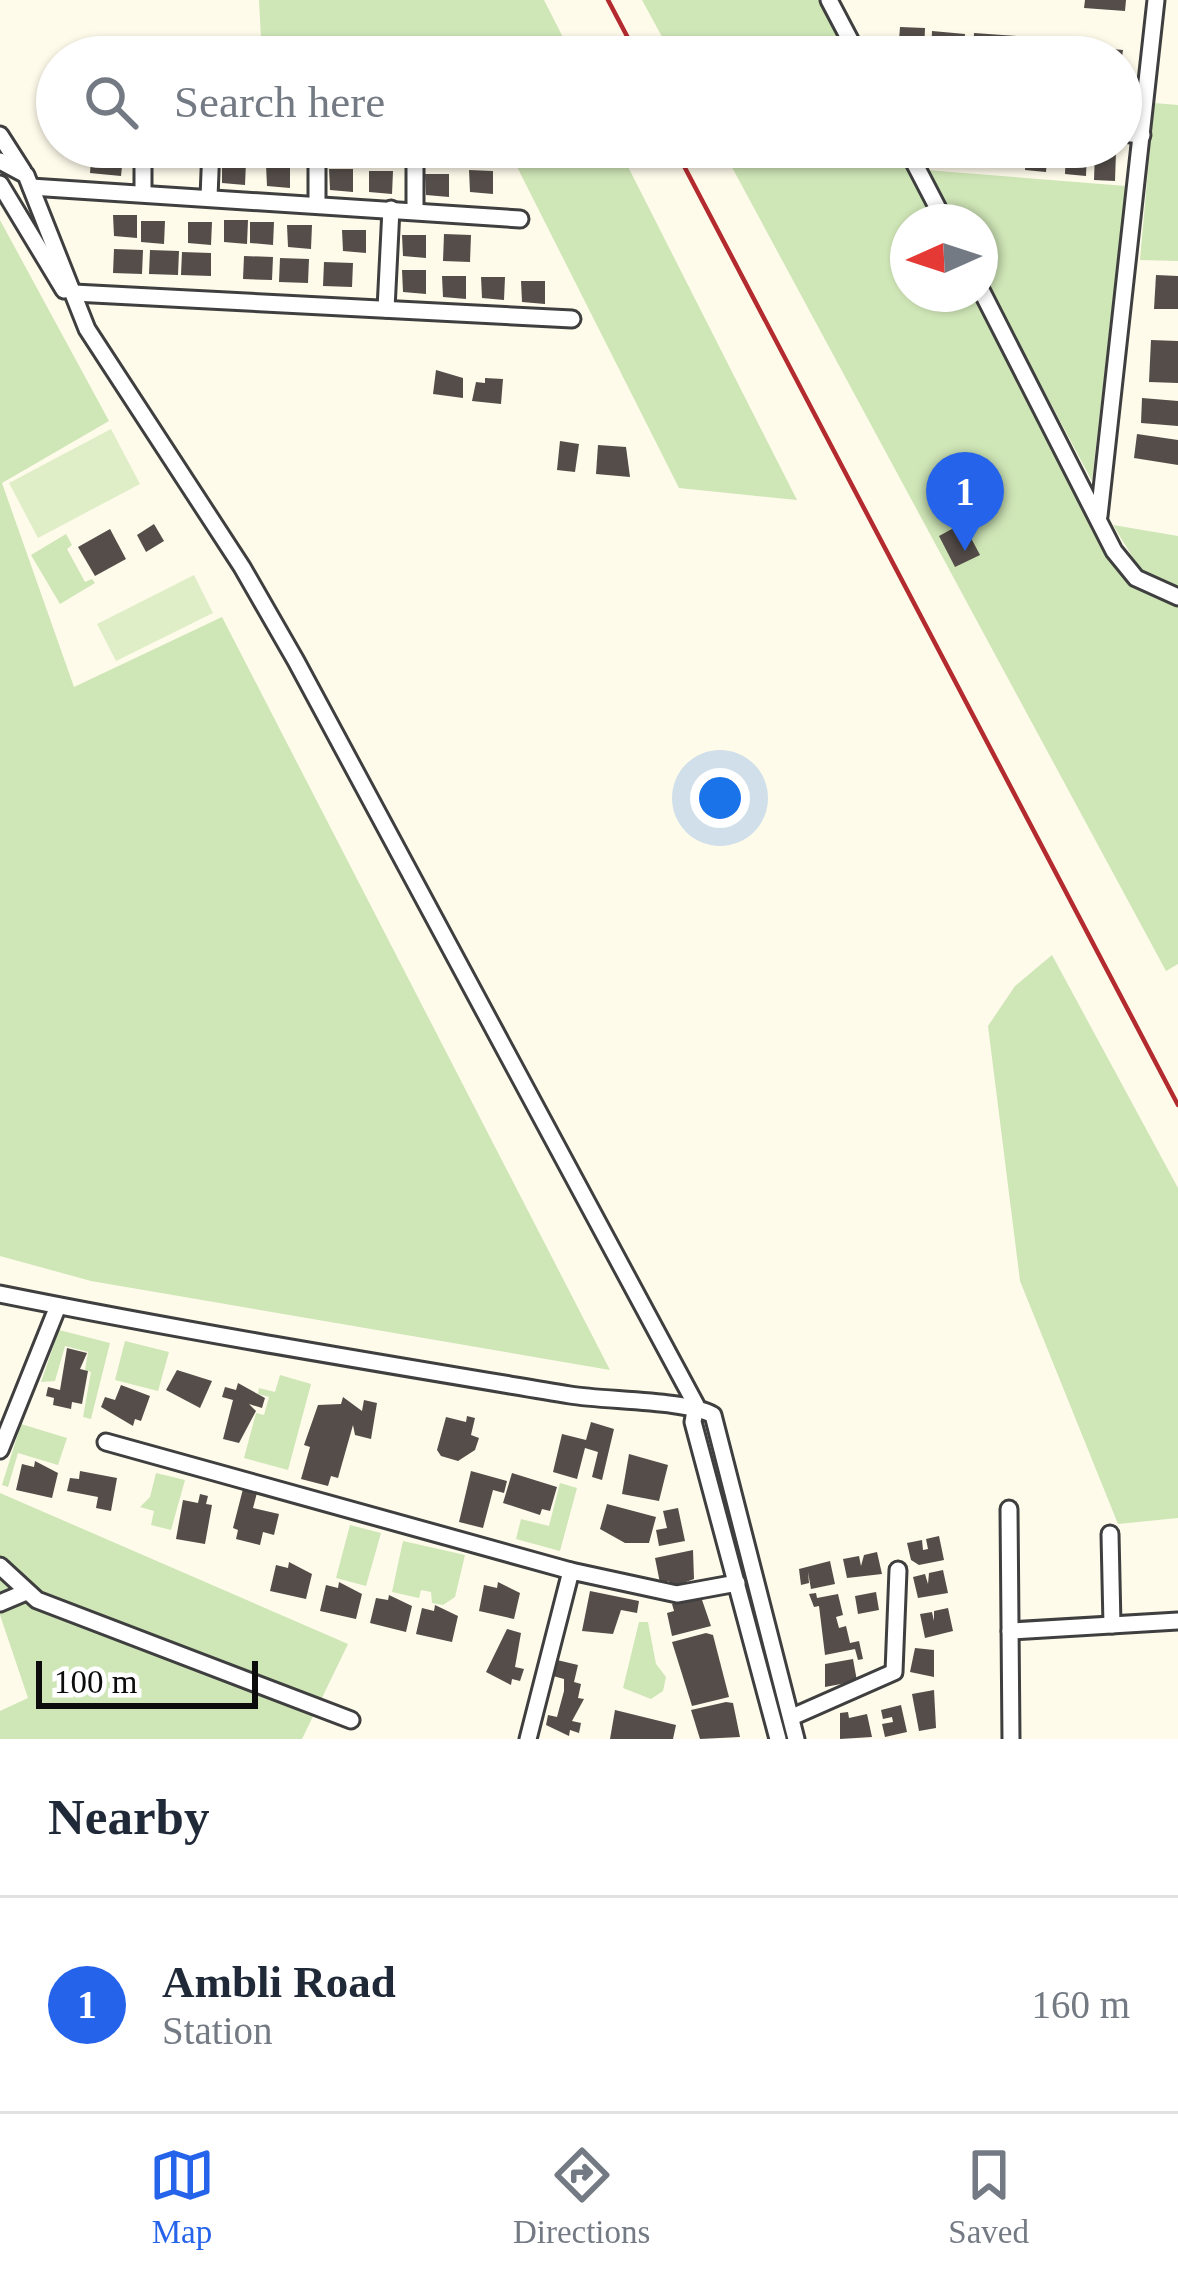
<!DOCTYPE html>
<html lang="en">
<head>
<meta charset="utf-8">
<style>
	:root { --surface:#fff; --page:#f2f2f3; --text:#1f2937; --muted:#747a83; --line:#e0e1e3; --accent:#2563eb }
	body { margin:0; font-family:Georgia,serif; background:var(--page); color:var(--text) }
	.compass { position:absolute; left:890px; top:204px; width:108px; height:108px; border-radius:50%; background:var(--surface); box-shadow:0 3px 9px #0004; rotate:267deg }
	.scale { position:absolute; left:36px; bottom:30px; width:222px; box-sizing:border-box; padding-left:12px; border:6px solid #0c0c0c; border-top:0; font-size:33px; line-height:42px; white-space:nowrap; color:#0c0c0c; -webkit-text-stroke:9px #fff; paint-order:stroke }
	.you { position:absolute; left:720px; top:798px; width:42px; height:42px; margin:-30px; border:9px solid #fff; border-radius:50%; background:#1a73e8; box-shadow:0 0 0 18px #1a73e833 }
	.badge { display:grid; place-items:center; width:78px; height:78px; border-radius:50%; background:var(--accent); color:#fff; font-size:39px; font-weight:700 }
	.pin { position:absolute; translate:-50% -99px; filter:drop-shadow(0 3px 6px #0008) }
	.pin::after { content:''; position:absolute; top:63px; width:42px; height:36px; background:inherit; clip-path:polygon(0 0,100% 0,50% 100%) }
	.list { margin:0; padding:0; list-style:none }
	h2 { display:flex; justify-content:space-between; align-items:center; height:156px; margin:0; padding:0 48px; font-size:51px }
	h2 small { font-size:39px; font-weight:400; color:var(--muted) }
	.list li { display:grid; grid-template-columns:78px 1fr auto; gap:36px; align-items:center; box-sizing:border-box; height:216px; padding:0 48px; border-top:3px solid var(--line) }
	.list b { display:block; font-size:45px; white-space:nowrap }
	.list p { margin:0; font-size:39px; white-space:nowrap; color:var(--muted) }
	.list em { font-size:39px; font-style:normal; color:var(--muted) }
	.icon { flex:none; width:66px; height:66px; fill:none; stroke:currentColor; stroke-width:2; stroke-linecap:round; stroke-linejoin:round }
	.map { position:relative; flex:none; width:1178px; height:1739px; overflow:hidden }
	.search { position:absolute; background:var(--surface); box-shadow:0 3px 9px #0004; left:36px; right:36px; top:36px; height:132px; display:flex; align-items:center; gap:30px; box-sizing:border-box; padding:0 42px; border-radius:66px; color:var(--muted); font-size:45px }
	.sheet { height:372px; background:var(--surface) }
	nav { display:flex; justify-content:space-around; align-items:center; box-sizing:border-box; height:168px; border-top:3px solid var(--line); background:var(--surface); font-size:33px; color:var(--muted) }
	nav a { display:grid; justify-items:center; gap:6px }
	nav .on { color:var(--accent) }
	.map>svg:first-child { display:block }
	.green { fill:#cfe6b7 }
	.pitch { fill:#e0eec8 }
	.building { fill:#544d49 }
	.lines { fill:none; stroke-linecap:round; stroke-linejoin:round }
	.minor-casing { stroke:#3f3f3f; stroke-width:21 }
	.minor { stroke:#fff; stroke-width:15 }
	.rail { stroke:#b42b2f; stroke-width:4.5 }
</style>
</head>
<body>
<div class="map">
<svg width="1178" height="1739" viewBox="0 0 1178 1739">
	<rect width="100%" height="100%" fill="#fefbeb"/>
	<g class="green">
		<path d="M 259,0 L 544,0 L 573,57 L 262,57 Z"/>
		<path d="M 642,0 L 825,0 L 855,57 L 673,57 Z"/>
		<path d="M 1154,103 L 1178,105 L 1178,261 L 1140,260 Z"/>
		<path d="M 507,147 L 618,147 L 797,500 L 679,488 Z"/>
		<path d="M 721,147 L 903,147 L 942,222 L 908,222 L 908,294 L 980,293 L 1112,552 L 1178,599 L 1178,964 L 1166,971 Z"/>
		<path d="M 926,170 L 1126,186 L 1092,481 L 980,271 L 980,222 L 954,222 Z"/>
		<path d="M 0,220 L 109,421 L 2,483 L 74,687 L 222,617 L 610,1370 L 91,1281 L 0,1256 Z"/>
		<path d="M 1113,525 L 1178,536 L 1178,588 L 1141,571 Z"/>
		<path d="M 66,534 L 72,545 L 67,549 L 85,582 L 92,579 L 95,583 L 60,604 L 31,555 Z"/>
		<path d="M 1052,955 L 1178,1188 L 1178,1518 L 1118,1524 L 1020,1281 L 988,1026 L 1015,986 Z"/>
		<path d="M 59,1330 L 110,1343 L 91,1419 L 83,1417 L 91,1372 L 85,1370 L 88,1352 L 65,1346 L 55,1381 L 41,1382 Z"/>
		<path d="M 125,1341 L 169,1352 L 158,1391 L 115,1380 Z"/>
		<path d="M 280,1375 L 311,1384 L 288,1470 L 244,1458 L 256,1413 L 264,1415 L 269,1397 L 258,1394 L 259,1388 L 275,1392 Z"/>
		<path d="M 21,1424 L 67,1438 L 58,1465 L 18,1453 L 8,1487 L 2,1485 Z"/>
		<path d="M 156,1473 L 185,1480 L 171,1530 L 151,1525 L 154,1511 L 140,1507 L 150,1497 Z"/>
		<path d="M 560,1483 L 577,1488 L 560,1551 L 516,1539 L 521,1519 L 549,1526 Z"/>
		<path d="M 0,1493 L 348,1644 L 302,1739 L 0,1739 L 0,1711 L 28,1698 L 0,1615 Z"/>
		<path d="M 350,1525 L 381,1533 L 366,1586 L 336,1578 Z"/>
		<path d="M 403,1541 L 465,1555 L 455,1597 L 443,1605 L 432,1603 L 431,1592 L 421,1590 L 419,1598 L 392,1592 Z"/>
		<path d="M 639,1622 L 648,1622 L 656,1664 L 666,1677 L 663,1691 L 651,1699 L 623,1688 Z"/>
	</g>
	<g class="pitch">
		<path d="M 111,429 L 140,484 L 38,538 L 9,483 Z"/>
		<path d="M 194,575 L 213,613 L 116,661 L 97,624 Z"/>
	</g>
	<g class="building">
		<path d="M 1085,0 L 1126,0 L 1125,11 L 1084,8 Z"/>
		<path d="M 900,27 L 925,28 L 924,55 L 898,53 Z"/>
		<path d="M 932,31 L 965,34 L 963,57 L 931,56 Z"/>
		<path d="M 974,33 L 1017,36 L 1016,57 L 973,57 Z"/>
		<path d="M 1025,40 L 1064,43 L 1063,57 L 1024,57 Z"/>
		<path d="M 1082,46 L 1123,50 L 1122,57 L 1081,57 Z"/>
		<path d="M 92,147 L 124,147 L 121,176 L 90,173 Z"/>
		<path d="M 999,147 L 1020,147 L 1019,168 L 997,166 Z"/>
		<path d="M 1027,147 L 1048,147 L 1046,172 L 1025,170 Z"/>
		<path d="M 1066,148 L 1087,150 L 1086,176 L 1065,174 Z"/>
		<path d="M 1095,151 L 1116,152 L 1115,181 L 1094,180 Z"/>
		<path d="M 222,162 L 246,162 L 245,185 L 222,183 Z"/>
		<path d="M 266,165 L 290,165 L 290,188 L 267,186 Z"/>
		<path d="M 329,169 L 353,169 L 353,192 L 330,190 Z"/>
		<path d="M 469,170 L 493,171 L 493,194 L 470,192 Z"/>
		<path d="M 369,171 L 393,171 L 392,194 L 369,192 Z"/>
		<path d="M 425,174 L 449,174 L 449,197 L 426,195 Z"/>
		<path d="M 113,215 L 137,215 L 137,238 L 114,236 Z"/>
		<path d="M 224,220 L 248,220 L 247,244 L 224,242 Z"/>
		<path d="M 141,221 L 165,221 L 164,244 L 141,242 Z"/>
		<path d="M 188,222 L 212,222 L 211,245 L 188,243 Z"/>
		<path d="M 250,222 L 274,222 L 273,245 L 250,243 Z"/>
		<path d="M 287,225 L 312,225 L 311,249 L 288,247 Z"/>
		<path d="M 342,230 L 366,230 L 366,253 L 343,251 Z"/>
		<path d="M 444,234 L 471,235 L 470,262 L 443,261 Z"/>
		<path d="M 402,235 L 426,235 L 426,258 L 403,256 Z"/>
		<path d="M 114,249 L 143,250 L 142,274 L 113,273 Z"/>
		<path d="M 150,250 L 179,251 L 178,275 L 149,274 Z"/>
		<path d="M 182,252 L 211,253 L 211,276 L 181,275 Z"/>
		<path d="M 244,256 L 273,257 L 272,280 L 243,279 Z"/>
		<path d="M 280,258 L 309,259 L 308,283 L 279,282 Z"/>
		<path d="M 324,262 L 353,263 L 352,287 L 323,286 Z"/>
		<path d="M 402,270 L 426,270 L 426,294 L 403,292 Z"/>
		<path d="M 1156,275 L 1178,276 L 1178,309 L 1154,309 Z"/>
		<path d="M 442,276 L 466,276 L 466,299 L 443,297 Z"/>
		<path d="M 481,277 L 505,277 L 504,300 L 482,298 Z"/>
		<path d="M 521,281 L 545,281 L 545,304 L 522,302 Z"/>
		<path d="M 1151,340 L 1178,341 L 1178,383 L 1149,382 Z"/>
		<path d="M 436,370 L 463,378 L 463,398 L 433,394 Z"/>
		<path d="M 485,378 L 503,379 L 501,404 L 472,401 L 476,382 L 485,383 Z"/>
		<path d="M 1142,398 L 1178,401 L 1178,426 L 1141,423 Z"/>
		<path d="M 1137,434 L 1178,440 L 1178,465 L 1134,458 Z"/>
		<path d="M 560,441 L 579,444 L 575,472 L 557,470 Z"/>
		<path d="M 598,445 L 626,447 L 630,477 L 596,474 Z"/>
		<path d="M 963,523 L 980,555 L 955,567 L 939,536 Z"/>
		<path d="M 154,524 L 164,541 L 146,552 L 137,535 Z"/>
		<path d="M 110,529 L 126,559 L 95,576 L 78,547 Z"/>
		<path d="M 67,1348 L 87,1353 L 80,1369 L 88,1371 L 82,1404 L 72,1402 L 71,1409 L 53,1405 L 54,1398 L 46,1396 L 48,1387 L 60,1390 Z"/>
		<path d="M 177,1370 L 212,1381 L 200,1408 L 166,1390 Z"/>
		<path d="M 238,1383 L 265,1398 L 262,1408 L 249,1404 L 256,1411 L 239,1443 L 223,1439 L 233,1400 L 222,1397 L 225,1387 L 236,1390 Z"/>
		<path d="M 121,1385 L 150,1396 L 141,1421 L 135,1419 L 133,1426 L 101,1407 L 105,1397 L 115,1400 Z"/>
		<path d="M 343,1397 L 362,1411 L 364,1400 L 377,1403 L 371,1439 L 355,1435 L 353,1425 L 338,1478 L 331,1476 L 328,1486 L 301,1479 L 310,1447 L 304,1445 L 318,1405 L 341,1404 Z"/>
		<path d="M 467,1416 L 475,1418 L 471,1435 L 479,1438 L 475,1450 L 458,1461 L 441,1456 L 437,1450 L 446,1417 L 466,1422 Z"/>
		<path d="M 591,1422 L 614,1429 L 602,1480 L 592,1477 L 598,1452 L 585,1448 L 577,1479 L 553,1472 L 562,1434 L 586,1440 Z"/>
		<path d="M 629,1454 L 668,1465 L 659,1501 L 622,1494 Z"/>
		<path d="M 35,1461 L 58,1473 L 52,1498 L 16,1490 L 22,1464 L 34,1467 Z"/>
		<path d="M 80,1471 L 117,1478 L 111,1511 L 96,1508 L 98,1497 L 67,1491 L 70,1478 L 79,1479 Z"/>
		<path d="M 471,1471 L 507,1481 L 504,1493 L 493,1490 L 483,1528 L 459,1522 Z"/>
		<path d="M 512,1473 L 557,1487 L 550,1511 L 542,1509 L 540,1515 L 503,1503 Z"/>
		<path d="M 244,1485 L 258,1489 L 253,1508 L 279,1514 L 274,1535 L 263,1532 L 260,1545 L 236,1539 L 238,1530 L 233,1528 Z"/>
		<path d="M 200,1494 L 208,1496 L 206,1504 L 212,1505 L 205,1544 L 176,1539 L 183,1500 L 198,1503 Z"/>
		<path d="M 607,1504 L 656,1517 L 649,1543 L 625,1543 L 600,1529 Z"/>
		<path d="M 678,1508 L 685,1541 L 659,1546 L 656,1530 L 667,1528 L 663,1511 Z"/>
		<path d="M 939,1536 L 944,1560 L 919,1565 L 911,1560 L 907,1543 L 922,1540 L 923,1550 L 928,1549 L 926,1539 Z"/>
		<path d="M 693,1550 L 694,1579 L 670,1588 L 669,1581 L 660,1583 L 655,1558 Z"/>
		<path d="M 877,1552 L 882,1574 L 847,1578 L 843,1559 L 859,1556 L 861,1566 L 864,1555 Z"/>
		<path d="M 830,1561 L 835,1584 L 811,1589 L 808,1572 L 809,1583 L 801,1585 L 799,1569 Z"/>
		<path d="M 289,1562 L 312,1574 L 306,1599 L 270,1591 L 276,1565 L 288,1568 Z"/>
		<path d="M 943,1570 L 948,1593 L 918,1598 L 913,1577 L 925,1574 L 928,1584 L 929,1573 Z"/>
		<path d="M 339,1582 L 362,1594 L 356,1619 L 320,1611 L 326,1585 L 338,1588 Z"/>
		<path d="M 498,1582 L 520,1593 L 514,1619 L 479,1611 L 484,1585 L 497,1588 Z"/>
		<path d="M 590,1591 L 639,1601 L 637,1613 L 621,1610 L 613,1634 L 582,1631 Z"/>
		<path d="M 876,1592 L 879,1610 L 858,1614 L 855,1596 Z"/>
		<path d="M 816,1593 L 817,1598 L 838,1594 L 843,1615 L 836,1617 L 839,1628 L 846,1626 L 850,1643 L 859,1641 L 863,1659 L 858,1660 L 855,1649 L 825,1655 L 819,1606 L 814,1607 L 809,1594 Z"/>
		<path d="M 389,1595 L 412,1606 L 406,1632 L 370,1623 L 376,1598 L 388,1600 Z"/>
		<path d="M 701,1597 L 711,1626 L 672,1636 L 667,1613 L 674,1611 L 672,1604 Z"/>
		<path d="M 435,1605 L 458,1616 L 452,1642 L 416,1634 L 422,1608 L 434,1611 Z"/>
		<path d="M 948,1608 L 953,1631 L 925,1638 L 920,1614 L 932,1612 L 934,1621 L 934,1611 Z"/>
		<path d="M 507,1629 L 521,1633 L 515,1667 L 524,1669 L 520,1681 L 512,1679 L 511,1685 L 486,1672 Z"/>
		<path d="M 706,1633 L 713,1635 L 729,1697 L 692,1706 L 672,1642 Z"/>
		<path d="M 915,1648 L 934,1650 L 934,1677 L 910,1672 Z"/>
		<path d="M 853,1659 L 857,1681 L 825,1687 L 825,1664 Z"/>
		<path d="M 557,1660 L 578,1665 L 574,1682 L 581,1684 L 578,1698 L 584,1699 L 572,1721 L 581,1723 L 579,1733 L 570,1730 L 569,1736 L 546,1725 L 548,1715 L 557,1717 L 564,1691 L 564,1679 L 553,1676 Z"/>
		<path d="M 934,1690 L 936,1728 L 919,1731 L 912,1694 Z"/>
		<path d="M 726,1702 L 733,1703 L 740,1737 L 700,1739 L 691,1710 Z"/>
		<path d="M 901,1705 L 907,1732 L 885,1737 L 882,1724 L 893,1722 L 892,1717 L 883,1719 L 881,1710 Z"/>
		<path d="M 615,1710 L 676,1725 L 673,1739 L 610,1739 Z"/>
		<path d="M 848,1712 L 849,1718 L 867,1714 L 872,1737 L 840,1739 L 840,1713 Z"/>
	</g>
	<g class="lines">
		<g class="minor-casing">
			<g id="minor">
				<path d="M 829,0 L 859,57"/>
				<path d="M 1121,133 L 1142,135"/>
				<path d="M 0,135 L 23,171"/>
				<path d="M 906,147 L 945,222"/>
				<path d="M 0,161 L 26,175 L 87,329 L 242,567 L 296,661 L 696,1405 L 693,1422 L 778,1739"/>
				<path d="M 0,184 L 64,290"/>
				<path d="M 31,187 L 520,219"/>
				<path d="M 143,193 L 143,147"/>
				<path d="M 209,197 L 211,147"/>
				<path d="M 317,204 L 317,147"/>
				<path d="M 415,211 L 415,147"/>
				<path d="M 980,288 L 1114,551 L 1136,578 L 1178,597"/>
				<path d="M 74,293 L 572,319"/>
				<path d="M 386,309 L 391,209"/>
				<path d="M 1099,516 L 1156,0"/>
				<path d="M 0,1294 C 189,1332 379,1363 570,1395 C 607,1401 687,1400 713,1415 L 796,1739"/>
				<path d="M 106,1442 L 571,1571"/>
				<path d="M 0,1450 L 58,1306"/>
				<path d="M 1009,1509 L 1011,1739"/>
				<path d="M 1110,1534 L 1112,1625"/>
				<path d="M 0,1566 L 37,1600 L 351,1720"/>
				<path d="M 0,1603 L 26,1592"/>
				<path d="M 1010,1631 L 1178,1621"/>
				<path d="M 792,1717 L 894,1672 L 898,1570"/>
				<path d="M 528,1739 L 571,1571 L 677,1594 L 737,1583"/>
			</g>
		</g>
		<use href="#minor" class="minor"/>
		<g class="rail">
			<path d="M 608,0 L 638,57"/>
			<path d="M 674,147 L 1178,1105"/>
		</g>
	</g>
</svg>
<svg class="compass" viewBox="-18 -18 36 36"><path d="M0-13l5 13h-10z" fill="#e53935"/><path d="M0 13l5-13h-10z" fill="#747a83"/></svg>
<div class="scale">100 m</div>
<div class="you"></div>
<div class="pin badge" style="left:965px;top:551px">1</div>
<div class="search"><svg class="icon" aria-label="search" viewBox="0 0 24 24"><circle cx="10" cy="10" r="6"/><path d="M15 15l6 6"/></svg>Search here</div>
</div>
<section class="sheet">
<h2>Nearby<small></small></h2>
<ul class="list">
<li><span class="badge">1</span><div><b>Ambli Road</b><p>Station</p></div><em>160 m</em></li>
</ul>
</section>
<nav>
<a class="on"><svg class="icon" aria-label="map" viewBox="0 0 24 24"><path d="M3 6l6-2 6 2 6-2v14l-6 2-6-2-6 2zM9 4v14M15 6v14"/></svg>Map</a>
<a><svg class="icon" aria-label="directions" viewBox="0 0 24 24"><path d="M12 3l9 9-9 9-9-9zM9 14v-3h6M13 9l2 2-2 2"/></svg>Directions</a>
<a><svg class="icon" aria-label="saved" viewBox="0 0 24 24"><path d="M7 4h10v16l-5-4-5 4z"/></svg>Saved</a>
</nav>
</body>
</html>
